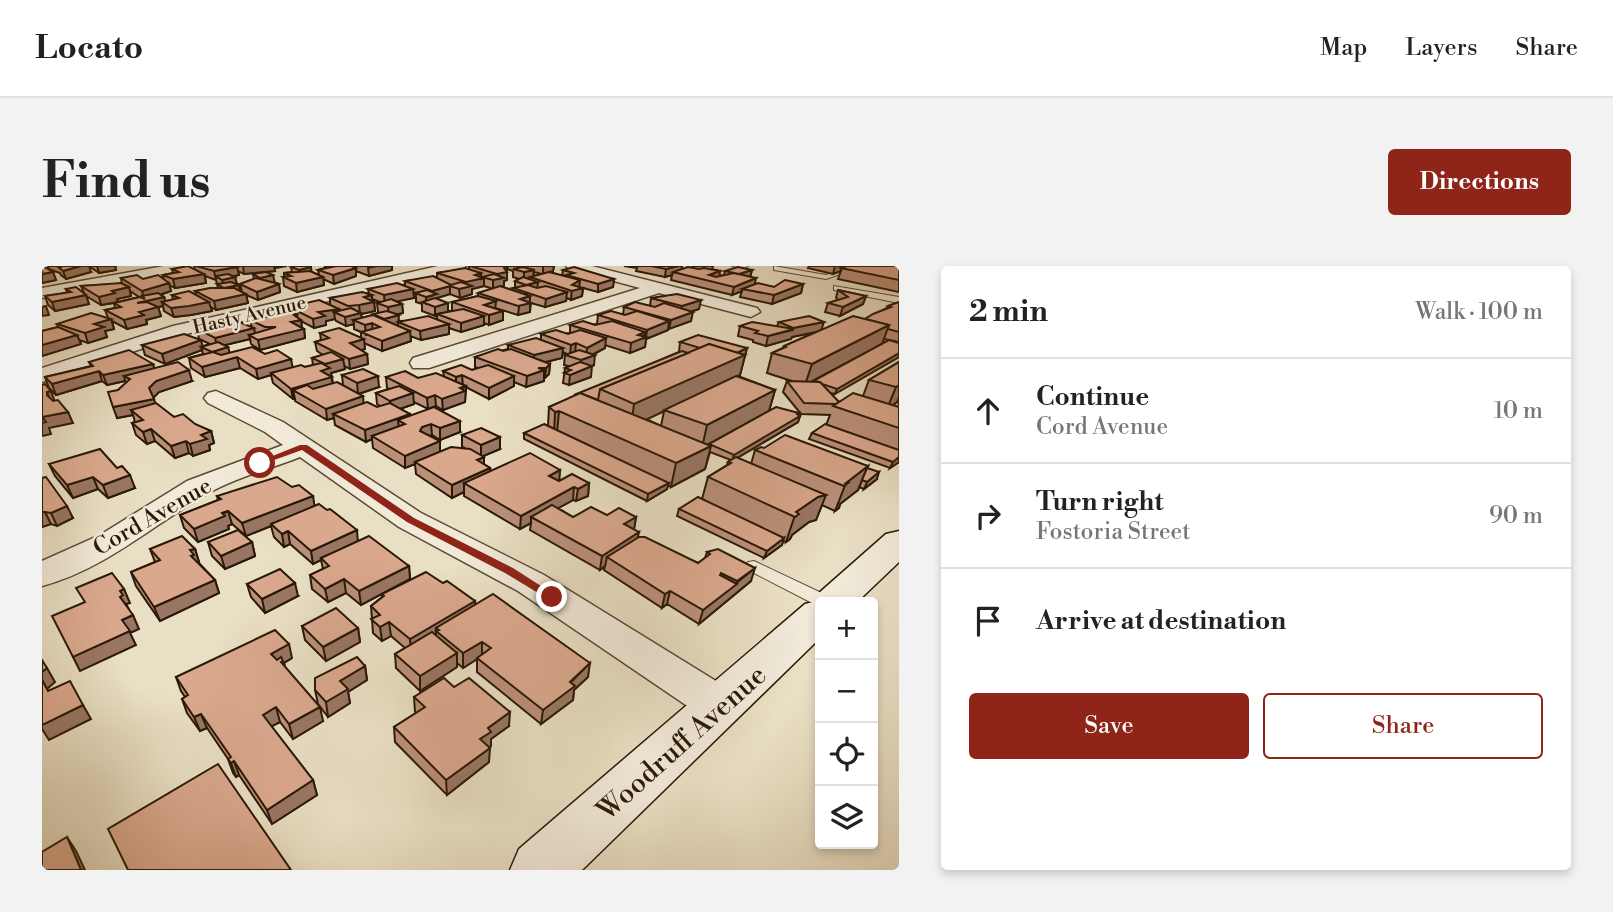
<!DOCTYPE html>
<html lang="en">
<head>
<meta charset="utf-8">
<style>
	:root { --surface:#fff; --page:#f2f2f2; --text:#222; --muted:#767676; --line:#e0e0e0; --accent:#8f2418 }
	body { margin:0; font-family:"Libre Bodoni",serif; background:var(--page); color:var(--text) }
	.controls { position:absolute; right:21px; bottom:21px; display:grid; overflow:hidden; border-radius:7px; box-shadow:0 4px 10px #0003 }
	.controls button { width:63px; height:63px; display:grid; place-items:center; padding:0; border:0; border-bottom:2px solid var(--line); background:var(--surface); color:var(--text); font:35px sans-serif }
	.stop { position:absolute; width:21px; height:21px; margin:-16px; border:5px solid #8f2418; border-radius:50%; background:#fff }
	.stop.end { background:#8f2418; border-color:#fff; box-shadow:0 2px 7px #0008 }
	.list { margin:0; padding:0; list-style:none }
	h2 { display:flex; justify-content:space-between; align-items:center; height:91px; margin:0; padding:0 28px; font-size:30px }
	h2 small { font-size:23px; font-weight:400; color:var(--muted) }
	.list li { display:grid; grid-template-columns:46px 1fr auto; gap:21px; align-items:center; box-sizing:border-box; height:105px; padding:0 28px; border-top:2px solid var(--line) }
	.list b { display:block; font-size:26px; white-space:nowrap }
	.list p { margin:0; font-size:23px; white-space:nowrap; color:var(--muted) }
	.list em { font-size:23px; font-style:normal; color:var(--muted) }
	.actions { display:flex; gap:14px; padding:21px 28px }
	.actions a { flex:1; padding:16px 0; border:2px solid var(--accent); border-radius:7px; text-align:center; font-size:24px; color:var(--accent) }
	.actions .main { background:var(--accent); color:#fff }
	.icon { flex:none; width:38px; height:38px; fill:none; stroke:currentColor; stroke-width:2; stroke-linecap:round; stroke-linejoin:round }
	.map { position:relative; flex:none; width:857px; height:604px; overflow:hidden; border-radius:7px }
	header { display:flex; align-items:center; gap:42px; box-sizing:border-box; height:98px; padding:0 35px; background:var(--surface); border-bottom:2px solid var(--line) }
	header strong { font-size:33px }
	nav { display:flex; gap:38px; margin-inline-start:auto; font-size:24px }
	.intro { display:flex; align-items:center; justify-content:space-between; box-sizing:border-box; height:168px; padding:0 42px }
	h1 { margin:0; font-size:49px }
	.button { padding:18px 32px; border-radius:7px; background:var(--accent); color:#fff; font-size:24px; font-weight:700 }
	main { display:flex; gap:42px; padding:0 42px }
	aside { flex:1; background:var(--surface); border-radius:7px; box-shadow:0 4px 10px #0003 }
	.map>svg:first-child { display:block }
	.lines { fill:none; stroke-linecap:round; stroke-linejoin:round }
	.lane-casing { stroke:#5a4a36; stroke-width:2 }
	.street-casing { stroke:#5a4a36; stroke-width:3 }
	.secondary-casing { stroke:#2a1807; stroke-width:3 }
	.lane { fill:#f1ead9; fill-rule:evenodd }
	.street { fill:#f1ead9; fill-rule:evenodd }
	.secondary { fill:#f1ead9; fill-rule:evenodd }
	.wall { fill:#bb9079; stroke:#2a1807; stroke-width:2; fill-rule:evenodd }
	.shaded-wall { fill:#997663; stroke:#2a1807; stroke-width:2 }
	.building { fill:#daa88d; stroke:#2a1807; stroke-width:2 }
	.route { fill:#8f2418 }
	.labels { text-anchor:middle; stroke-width:5; stroke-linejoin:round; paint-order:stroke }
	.far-street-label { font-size:19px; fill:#2a1807; stroke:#f1ead9 }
	.street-label { font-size:23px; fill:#2a1807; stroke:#f1ead9 }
	.near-street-label { font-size:28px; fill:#2a1807; stroke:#f1ead9 }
</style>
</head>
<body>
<header>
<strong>Locato</strong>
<nav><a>Map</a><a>Layers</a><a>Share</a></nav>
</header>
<div class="intro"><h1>Find us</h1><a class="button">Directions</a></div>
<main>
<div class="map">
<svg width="857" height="604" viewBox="0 0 857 604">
	<rect width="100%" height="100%" fill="#e9dfc4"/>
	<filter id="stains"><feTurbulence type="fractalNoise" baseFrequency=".00286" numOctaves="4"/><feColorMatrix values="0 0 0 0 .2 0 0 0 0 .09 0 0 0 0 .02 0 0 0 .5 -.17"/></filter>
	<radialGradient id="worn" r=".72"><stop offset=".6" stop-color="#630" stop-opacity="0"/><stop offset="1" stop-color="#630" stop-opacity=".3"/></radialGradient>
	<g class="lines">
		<g class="lane-casing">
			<g id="lane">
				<path d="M 690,0 L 706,0 L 702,2 Z"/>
				<path d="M 732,0 L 784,9 L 809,0 L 821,0 L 784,13 L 732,4 Z"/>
				<path d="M 792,20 L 857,31 L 857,37 L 792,24 Z"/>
				<path d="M 712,295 L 790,332 L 792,336 L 778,336 L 776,340 L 706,304 L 703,300 L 706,296 Z"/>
			</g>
		</g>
		<g class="street-casing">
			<g id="street">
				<path d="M 122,0 L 155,0 L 147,5 L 0,32 L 0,22 Z"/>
				<path d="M 396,0 L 424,0 L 416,5 L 144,68 L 0,116 L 0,102 L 131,60 Z"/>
				<path d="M 524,0 L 550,0 L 715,42 L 718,46 L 709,51 L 617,27 L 387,102 L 371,102 L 368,97 L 371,92 L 598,22 L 527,3 Z"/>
				<path d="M 174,125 L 241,156 L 379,247 L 502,309 L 695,428 L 701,440 L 695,452 L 679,457 L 663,452 L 476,325 L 357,261 L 258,191 C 228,203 192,212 163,229 C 110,260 61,304 0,320 L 0,295 L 58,269 L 145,215 L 241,179 L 223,166 L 166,137 L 162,132 L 166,127 Z"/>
			</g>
		</g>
		<g class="secondary-casing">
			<path id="secondary" d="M 857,265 L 857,296 L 815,336 L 778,336 L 778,372 L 540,604 L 468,604 L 477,583 L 763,338 L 771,336 L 777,327 L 844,268 Z"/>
		</g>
		<use href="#lane" class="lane"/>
		<use href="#street" class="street"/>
		<use href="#secondary" class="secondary"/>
	</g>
	<g class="wall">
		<path d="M 0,0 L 7,3 L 6,0 L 39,0 L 49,6 L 24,13 L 19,9 L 18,7 L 7,3 L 11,6 L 14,14 L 0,17 Z"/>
		<path d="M 47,0 L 75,0 L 73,0 L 74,4 L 57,7 Z"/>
		<path d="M 152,0 L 245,0 L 234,2 L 232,1 L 233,5 L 202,8 L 196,5 L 197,9 L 191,10 L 193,11 L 195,18 L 197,19 L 198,25 L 200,26 L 198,18 L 212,13 L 211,8 L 237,18 L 238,26 L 216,34 L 204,29 L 206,37 L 174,44 L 169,41 L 170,45 L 149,49 L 132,51 L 122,45 L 121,40 L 116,41 L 119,50 L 104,54 L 105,58 L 85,63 L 70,55 L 72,63 L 63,65 L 65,71 L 46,77 L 37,74 L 39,78 L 0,90 L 0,65 L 16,61 L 15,58 L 66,52 L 63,44 L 73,42 L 72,37 L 59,39 L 44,30 L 47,38 L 13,45 L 6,39 L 3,30 L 25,27 L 24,23 L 42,27 L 39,20 L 80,18 L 79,12 L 122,14 L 121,9 L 131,7 L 130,3 L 153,4 ZM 163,10 L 174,14 L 176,22 L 153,25 L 154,29 L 130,29 L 131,34 L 123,35 L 122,31 L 118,29 L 129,25 L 127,19 L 133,22 L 164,17 ZM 88,25 L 97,31 L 76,36 L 75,33 L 89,30 Z"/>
		<path d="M 283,0 L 309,0 L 313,1 L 313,0 L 350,0 L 350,4 L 327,10 L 314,5 L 314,10 L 292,18 L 281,13 L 282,19 L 255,26 L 242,20 L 241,11 L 242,11 L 242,7 L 250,6 L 249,1 L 269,1 L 269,6 L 277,9 L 276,4 L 283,2 Z"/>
		<path d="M 427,0 L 512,0 L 511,5 L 508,6 L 520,10 L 521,4 L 572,13 L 571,21 L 556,26 L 541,22 L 540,30 L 529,34 L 525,32 L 524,35 L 503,41 L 489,37 L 488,46 L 476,49 L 453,42 L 461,45 L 461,54 L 447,59 L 442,57 L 442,59 L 419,66 L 407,62 L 407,68 L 379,74 L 368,70 L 369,75 L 340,85 L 322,77 L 323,83 L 319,84 L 325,88 L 326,98 L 308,103 L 302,100 L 303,103 L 289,107 L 291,117 L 301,119 L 300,109 L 337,121 L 317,128 L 322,138 L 335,141 L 338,140 L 335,138 L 334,127 L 347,123 L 345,122 L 344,111 L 376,112 L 402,110 L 401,105 L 430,104 L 436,102 L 433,101 L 433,91 L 466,83 L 466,79 L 499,74 L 499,68 L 528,67 L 528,59 L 555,58 L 556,49 L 581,49 L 582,41 L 608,40 L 609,32 L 657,43 L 650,45 L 649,55 L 626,63 L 626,64 L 604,73 L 603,81 L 588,87 L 563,79 L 563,82 L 551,89 L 552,99 L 549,100 L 549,111 L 527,119 L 521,117 L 523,102 L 526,100 L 522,99 L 523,89 L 525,88 L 521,86 L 520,92 L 504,96 L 508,98 L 507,108 L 502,112 L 502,115 L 484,121 L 472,116 L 472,120 L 447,133 L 424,121 L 423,136 L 401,144 L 394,140 L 386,143 L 372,136 L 372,138 L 358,143 L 368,148 L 368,150 L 418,166 L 398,174 L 390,169 L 388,170 L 398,186 L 423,182 L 420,181 L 420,169 L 458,183 L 441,190 L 442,198 L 448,202 L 448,205 L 518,204 L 517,214 L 547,217 L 546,230 L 534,235 L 531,234 L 516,242 L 531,251 L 565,249 L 594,251 L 592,263 L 596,272 L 656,297 L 663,292 L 665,286 L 709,315 L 657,358 L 625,338 L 620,342 L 562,304 L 563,300 L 558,304 L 488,264 L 489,257 L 478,263 L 422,230 L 422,226 L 410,232 L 374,208 L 373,198 L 363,202 L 331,182 L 330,173 L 324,176 L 293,159 L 292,152 L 285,154 L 253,135 L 253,133 L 251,133 L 231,117 L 229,109 L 216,113 L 198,102 L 163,111 L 149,102 L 147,92 L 161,88 L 160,84 L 123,98 L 103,89 L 100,79 L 161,80 L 168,78 L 157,73 L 155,63 L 210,62 L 208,54 L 229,50 L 228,46 L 248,45 L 247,41 L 288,39 L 288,32 L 327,28 L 326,23 L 363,20 L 363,15 L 395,12 L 395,7 L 427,3 ZM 465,3 L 471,5 L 471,11 L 477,13 L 473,15 L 473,22 L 471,22 L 470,24 L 459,21 L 462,20 L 462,15 L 465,14 ZM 492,6 L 500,8 L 491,10 ZM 442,20 L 451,23 L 436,27 L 436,30 L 410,36 L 410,45 L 406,45 L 395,33 L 395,32 L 408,28 L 418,32 L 430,28 L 430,23 ZM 371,26 L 374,27 L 374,36 L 380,38 L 380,45 L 393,50 L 395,49 L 395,54 L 357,55 L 355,48 L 361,47 L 360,38 L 354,35 L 372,32 ZM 330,33 L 338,36 L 335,37 L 336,46 L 337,47 L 320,52 L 319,48 L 333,45 L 332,36 L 330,35 ZM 293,53 L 294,55 L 304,60 L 312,58 L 312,63 L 319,66 L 319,72 L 278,67 L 279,74 L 273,76 L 275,85 L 281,89 L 270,92 L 271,99 L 263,101 L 251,101 L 223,88 L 188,87 L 183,79 L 208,73 L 209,78 L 218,84 L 263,72 L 262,63 L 260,62 L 259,55 L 272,62 L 284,59 L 284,55 Z"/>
		<path d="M 582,0 L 640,0 L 639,3 L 650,2 L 650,0 L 671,0 L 670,3 L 678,5 L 677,10 L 682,9 L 683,5 L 710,4 L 708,11 L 713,18 L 732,21 L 761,18 L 759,27 L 730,38 L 698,31 L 700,25 L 690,29 L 629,14 L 630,9 L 623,11 L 594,5 L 595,2 Z"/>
		<path d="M 767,0 L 857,0 L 857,26 L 796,13 L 799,5 L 791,8 L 766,2 Z"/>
		<path d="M 796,24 L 824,30 L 821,38 L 798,50 L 783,46 L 786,37 L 796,34 L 794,32 Z"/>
		<path d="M 857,36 L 857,76 L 842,73 L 840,78 L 847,74 L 793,128 L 788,127 L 797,136 L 821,130 L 827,114 L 857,96 L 857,137 L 855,136 L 851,139 L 856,141 L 857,138 L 857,196 L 848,202 L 767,173 L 770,167 L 784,159 L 788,149 L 759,148 L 741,126 L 745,115 L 750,115 L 725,107 L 730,87 L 741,82 L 742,80 L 774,66 L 750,71 L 749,73 L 724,80 L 711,76 L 711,74 L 696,70 L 698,60 L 735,60 L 737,56 L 779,64 L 823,53 L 845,42 L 846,40 Z"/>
		<path d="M 638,76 L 705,82 L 698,109 L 696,110 L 733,124 L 727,145 L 758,150 L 756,156 L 695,192 L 709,198 L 713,184 L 722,182 L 826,200 L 825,202 L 835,213 L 822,223 L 817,221 L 816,224 L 798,238 L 797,242 L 793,245 L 780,239 L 774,254 L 767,256 L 750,269 L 748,273 L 744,276 L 741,275 L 740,279 L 722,292 L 635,250 L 637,243 L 660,233 L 666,211 L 685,199 L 686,196 L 689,194 L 668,186 L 663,203 L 629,221 L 626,219 L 625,223 L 605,235 L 482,173 L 482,167 L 506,160 L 507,141 L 637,86 ZM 622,145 L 619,160 L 604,153 Z"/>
		<path d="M 47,96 L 111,98 L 112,102 L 150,115 L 117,126 L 111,132 L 113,137 L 132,151 L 169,165 L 172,177 L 167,179 L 168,184 L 151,190 L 147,187 L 133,192 L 113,175 L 105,178 L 94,169 L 90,157 L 93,156 L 91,149 L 75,152 L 76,124 L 84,117 L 83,115 L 65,119 L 60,115 L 14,129 L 7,122 L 3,111 L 49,100 Z"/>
		<path d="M 7,198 L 75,202 L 93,222 L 66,232 L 56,223 L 31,232 L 13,210 Z"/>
		<path d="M 0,212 L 31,252 L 15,260 L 9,258 L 0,261 Z"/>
		<path d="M 175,230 L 273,240 L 316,275 L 367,300 L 368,313 L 319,339 L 304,327 L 286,336 L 270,323 L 268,309 L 281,303 L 279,294 L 271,298 L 248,278 L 242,281 L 232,271 L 229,260 L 204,270 L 190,258 L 186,260 L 187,263 L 156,276 L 142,262 L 138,249 L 176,234 Z"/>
		<path d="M 166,276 L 210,276 L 213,290 L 183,303 L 170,290 Z"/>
		<path d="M 108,283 L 153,283 L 157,296 L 156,296 L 173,314 L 177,327 L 118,355 L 94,320 L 89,306 L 113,296 Z"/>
		<path d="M 401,317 L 433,335 L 433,339 L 546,411 L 532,424 L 531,434 L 499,458 L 435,406 L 435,393 L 421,402 L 415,397 L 415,401 L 378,425 L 354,402 L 353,388 L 363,382 L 349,370 L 340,375 L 331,367 L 329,340 L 340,331 L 340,328 Z"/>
		<path d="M 205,318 L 256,330 L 223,347 L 209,331 Z"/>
		<path d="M 260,360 L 316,362 L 318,376 L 284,395 L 263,374 Z"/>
		<path d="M 250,392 L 242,397 L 243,401 L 281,455 L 251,473 L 238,456 L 229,460 L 271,514 L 275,529 L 230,558 L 197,509 L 194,511 L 191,507 L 186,493 L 165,462 L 158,465 L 145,447 L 140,433 L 143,431 L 139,425 L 134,411 Z"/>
		<path d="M 323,400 L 325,414 L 306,426 L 308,437 L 286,451 L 276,438 L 273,424 Z"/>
		<path d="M 412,421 L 467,460 L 449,473 L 449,480 L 447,481 L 447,496 L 405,529 L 353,476 L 352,461 L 374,447 L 373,446 L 372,431 Z"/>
	</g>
	<g class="shaded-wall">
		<path d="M 39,0 L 47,0 L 49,6 L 24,13 L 21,5 Z"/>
		<path d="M 55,0 L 75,0 L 73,0 L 74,4 L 57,7 Z"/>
		<path d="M 201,0 L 232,0 L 233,5 L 202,8 Z"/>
		<path d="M 335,0 L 350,0 L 350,4 L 327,10 L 326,2 Z"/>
		<path d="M 501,0 L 512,0 L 511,5 L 501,8 Z"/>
		<path d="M 636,0 L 640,0 L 639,7 L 631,6 L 630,9 L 623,11 L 624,3 Z"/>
		<path d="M 793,0 L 811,0 L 799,2 L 799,5 L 791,8 Z"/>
		<path d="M 195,1 L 197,9 L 178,13 L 174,10 L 174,14 L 172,5 Z"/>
		<path d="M 269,1 L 270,9 L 258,12 L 257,4 Z"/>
		<path d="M 465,1 L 465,14 L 462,15 L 462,20 L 451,23 L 451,14 L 462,2 Z"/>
		<path d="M 314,2 L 314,10 L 292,18 L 291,9 Z"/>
		<path d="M 492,4 L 491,12 L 488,11 L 487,13 L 482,15 L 482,6 Z"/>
		<path d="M 710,4 L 708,12 L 697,8 Z"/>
		<path d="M 678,5 L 677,13 L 667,9 Z"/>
		<path d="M 11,6 L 14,14 L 0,17 L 0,8 Z"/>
		<path d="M 439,7 L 439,13 L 442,12 L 442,20 L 430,23 L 430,28 L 418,32 L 417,23 L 424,21 L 424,16 L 433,9 Z"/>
		<path d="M 162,8 L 164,17 L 133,22 L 131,13 Z"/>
		<path d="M 231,9 L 233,17 L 220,20 L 218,12 Z"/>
		<path d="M 193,11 L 195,19 L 182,22 L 180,14 Z"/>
		<path d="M 281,11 L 282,19 L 255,26 L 254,17 Z"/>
		<path d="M 714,12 L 712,21 L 700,23 L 700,25 L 690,29 L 692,21 Z"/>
		<path d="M 572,13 L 571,21 L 556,26 L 556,18 Z"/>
		<path d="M 538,14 L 537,23 L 541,22 L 540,30 L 529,34 L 530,19 Z"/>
		<path d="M 496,16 L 495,24 L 484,27 L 484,19 Z"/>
		<path d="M 127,17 L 129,25 L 102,34 L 100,25 Z"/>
		<path d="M 237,18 L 238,26 L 216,34 L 215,26 Z"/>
		<path d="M 761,18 L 759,27 L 730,38 L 732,29 Z"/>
		<path d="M 197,19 L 198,28 L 182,22 Z"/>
		<path d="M 408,20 L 408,28 L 395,32 L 395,37 L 384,38 L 384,31 L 390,30 L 390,25 Z"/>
		<path d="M 87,21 L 89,30 L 75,33 L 76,36 L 59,39 L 57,31 L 70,25 Z"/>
		<path d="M 371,23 L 372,32 L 343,38 L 342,29 Z"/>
		<path d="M 525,26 L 524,35 L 503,41 L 504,33 Z"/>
		<path d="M 204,28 L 206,37 L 174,44 L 172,35 Z"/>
		<path d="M 44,29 L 47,38 L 13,45 L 10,36 Z"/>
		<path d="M 330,29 L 330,36 L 332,36 L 333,45 L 319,48 L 320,56 L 311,54 L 312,58 L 304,60 L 303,51 L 318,47 L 317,39 L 322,31 Z"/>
		<path d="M 488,30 L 488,46 L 476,49 L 478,33 Z"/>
		<path d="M 824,30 L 821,38 L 798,50 L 801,41 Z"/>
		<path d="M 122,31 L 124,38 L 120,36 L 121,40 L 116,41 L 119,50 L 104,54 L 105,58 L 85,63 L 82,54 L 95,37 Z"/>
		<path d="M 659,34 L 657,43 L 638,49 L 640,40 Z"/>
		<path d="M 454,35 L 453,44 L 442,39 Z"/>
		<path d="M 167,36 L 170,45 L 149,49 L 132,51 L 129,42 Z"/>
		<path d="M 406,37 L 406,46 L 395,48 L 395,49 L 393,50 L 393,41 Z"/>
		<path d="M 360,38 L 361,47 L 347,50 L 346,41 Z"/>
		<path d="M 4,40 L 7,49 L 0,50 L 0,41 Z"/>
		<path d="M 297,43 L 297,48 L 292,46 L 293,53 L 284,55 L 284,59 L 272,62 L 271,53 L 276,46 Z"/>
		<path d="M 461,45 L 461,54 L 447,59 L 447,49 Z"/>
		<path d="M 651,46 L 649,55 L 627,63 L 629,54 Z"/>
		<path d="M 255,48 L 256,55 L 259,54 L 260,63 L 262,63 L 263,72 L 218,84 L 216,74 L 249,56 L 252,49 Z"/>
		<path d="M 357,49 L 356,59 L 343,62 L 342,53 Z"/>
		<path d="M 442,50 L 442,59 L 419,66 L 419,57 Z"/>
		<path d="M 69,53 L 72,63 L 63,65 L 65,71 L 46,77 L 43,67 L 52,58 Z"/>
		<path d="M 627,55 L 626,64 L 604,73 L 603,81 L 588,87 L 589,77 L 596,69 L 603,66 L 602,72 L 604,71 L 605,64 Z"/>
		<path d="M 782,56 L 779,65 L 750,71 L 749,73 L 724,80 L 726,70 L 751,64 L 751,62 Z"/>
		<path d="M 330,57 L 331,67 L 324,69 L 323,59 Z"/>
		<path d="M 407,58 L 407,68 L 379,74 L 378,65 Z"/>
		<path d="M 847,59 L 840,78 L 763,119 L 770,98 Z"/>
		<path d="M 212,62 L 214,72 L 207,69 L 208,73 L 175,81 L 173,72 Z"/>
		<path d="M 368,65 L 369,75 L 340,85 L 340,75 Z"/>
		<path d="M 35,69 L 39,78 L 0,90 L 0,79 Z"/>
		<path d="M 564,72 L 563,82 L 544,92 L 545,82 Z"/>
		<path d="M 322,73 L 323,83 L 309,87 L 308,77 Z"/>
		<path d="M 159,74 L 161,82 L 159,81 L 160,84 L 123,98 L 120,88 Z"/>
		<path d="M 534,77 L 533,87 L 528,89 L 529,79 Z"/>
		<path d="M 186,81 L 189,91 L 172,96 L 170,86 Z"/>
		<path d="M 521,82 L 520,92 L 491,99 L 492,89 Z"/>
		<path d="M 705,82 L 698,109 L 589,161 L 592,138 Z"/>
		<path d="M 857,87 L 857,91 L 793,128 L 795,123 Z"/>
		<path d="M 325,88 L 326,98 L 308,103 L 307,93 Z"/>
		<path d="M 553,89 L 552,99 L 538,105 L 539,94 Z"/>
		<path d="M 195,91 L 198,102 L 163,111 L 160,101 Z"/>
		<path d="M 249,93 L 251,103 L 229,107 L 229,109 L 216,113 L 214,103 Z"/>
		<path d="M 301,93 L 303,103 L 289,107 L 291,121 L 262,130 L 251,124 L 253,133 L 251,133 L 249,123 L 279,105 L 283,98 Z"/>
		<path d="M 111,98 L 114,109 L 88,113 L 82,110 L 83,115 L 65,119 L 61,109 Z"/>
		<path d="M 508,98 L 507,108 L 503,112 L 504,102 Z"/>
		<path d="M 550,100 L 549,111 L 527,119 L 528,109 Z"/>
		<path d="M 147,104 L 150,115 L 117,126 L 110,133 L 107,122 L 114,115 Z"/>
		<path d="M 502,104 L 502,115 L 484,121 L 485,110 Z"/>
		<path d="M 57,105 L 60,115 L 14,129 L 10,118 Z"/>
		<path d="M 420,109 L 421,120 L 414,122 L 414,111 Z"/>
		<path d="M 336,110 L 337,121 L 316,128 L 315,117 Z"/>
		<path d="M 472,110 L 472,120 L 447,133 L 447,122 Z"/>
		<path d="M 857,119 L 857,131 L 855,136 L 845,143 L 854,121 Z"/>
		<path d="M 424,120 L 423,136 L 401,144 L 400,133 Z"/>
		<path d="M 733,124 L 727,145 L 660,182 L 665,159 Z"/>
		<path d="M 9,125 L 13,136 L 9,137 L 5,126 Z"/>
		<path d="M 371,127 L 372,138 L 349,146 L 348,135 Z"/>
		<path d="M 393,129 L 394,140 L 386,143 L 385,132 Z"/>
		<path d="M 321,130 L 322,141 L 291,148 L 292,152 L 285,154 L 284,143 Z"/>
		<path d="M 112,133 L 115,144 L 89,144 L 91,149 L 75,152 L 71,141 Z"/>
		<path d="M 517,145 L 515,167 L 512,169 L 513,146 Z"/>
		<path d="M 26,146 L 31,157 L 7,162 L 9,168 L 0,170 L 0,151 Z"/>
		<path d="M 757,147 L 756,151 L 758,150 L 756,156 L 690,195 L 692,189 Z"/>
		<path d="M 368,148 L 368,159 L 363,158 L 356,154 L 357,163 L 330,170 L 330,173 L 324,176 L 323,164 Z"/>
		<path d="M 418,155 L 418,166 L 398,174 L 398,162 Z"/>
		<path d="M 389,158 L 390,169 L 380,173 L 378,165 L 380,161 Z"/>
		<path d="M 109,163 L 113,175 L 105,178 L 101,166 Z"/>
		<path d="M 169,165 L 172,177 L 167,179 L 168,184 L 151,190 L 148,178 L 159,169 Z"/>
		<path d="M 458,171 L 458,183 L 439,191 L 439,179 Z"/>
		<path d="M 144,175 L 147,187 L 133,192 L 129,180 Z"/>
		<path d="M 398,175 L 398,187 L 373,196 L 373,198 L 363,202 L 363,190 Z"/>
		<path d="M 669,180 L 663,203 L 629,221 L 634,197 Z"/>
		<path d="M 442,191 L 442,203 L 435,194 Z"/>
		<path d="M 857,191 L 857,196 L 848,202 L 851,196 Z"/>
		<path d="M 826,200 L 816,224 L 798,238 L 797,242 L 793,245 L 804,217 Z"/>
		<path d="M 448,202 L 448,214 L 422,217 L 422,226 L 410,232 L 410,219 Z"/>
		<path d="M 518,204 L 517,217 L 507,210 Z"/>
		<path d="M 837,206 L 835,213 L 822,223 L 825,216 Z"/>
		<path d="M 88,209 L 93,222 L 66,232 L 61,219 Z"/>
		<path d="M 51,211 L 56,223 L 31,232 L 25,219 Z"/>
		<path d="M 547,217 L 546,230 L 534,235 L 536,223 Z"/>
		<path d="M 627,217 L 625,223 L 605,235 L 606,228 Z"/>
		<path d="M 532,221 L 531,234 L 495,254 L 489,251 L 489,257 L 478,263 L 479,250 Z"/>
		<path d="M 784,229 L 774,254 L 767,256 L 750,269 L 748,273 L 744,276 L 754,246 L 776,231 Z"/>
		<path d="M 271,230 L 273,243 L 229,258 L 229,260 L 204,270 L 200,257 Z"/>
		<path d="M 25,240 L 31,252 L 15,260 L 9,247 Z"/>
		<path d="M 186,245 L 190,258 L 186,260 L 187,263 L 156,276 L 152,263 Z"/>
		<path d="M 0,246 L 3,246 L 9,258 L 0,261 Z"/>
		<path d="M 594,251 L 592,264 L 582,258 Z"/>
		<path d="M 315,264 L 316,277 L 279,292 L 279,294 L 271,298 L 269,285 Z"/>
		<path d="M 246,265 L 248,278 L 242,281 L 240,268 Z"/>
		<path d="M 597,266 L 594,279 L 565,291 L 563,300 L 558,304 L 560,290 Z"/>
		<path d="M 742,272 L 740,279 L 722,292 L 725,285 Z"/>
		<path d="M 210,276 L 213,290 L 183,303 L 179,290 Z"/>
		<path d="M 153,283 L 157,296 L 155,297 L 153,303 L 148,284 Z"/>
		<path d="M 367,300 L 368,313 L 319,339 L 317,325 Z"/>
		<path d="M 713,302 L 709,315 L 657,358 L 661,344 Z"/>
		<path d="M 302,313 L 304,327 L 286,336 L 283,323 Z"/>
		<path d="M 173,314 L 177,327 L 118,355 L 112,341 Z"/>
		<path d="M 253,317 L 256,330 L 223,347 L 220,333 Z"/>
		<path d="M 82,323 L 88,337 L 84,338 L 87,343 L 78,331 L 78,325 Z"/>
		<path d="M 628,325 L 625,338 L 620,342 L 623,328 Z"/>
		<path d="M 433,335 L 433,349 L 394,362 L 394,372 L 369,387 L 368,373 Z"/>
		<path d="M 91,349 L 97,363 L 88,367 L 94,379 L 38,405 L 31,391 L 80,354 Z"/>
		<path d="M 347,356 L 349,370 L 340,375 L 338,361 Z"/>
		<path d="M 316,362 L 318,376 L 284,395 L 281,381 Z"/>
		<path d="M 440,376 L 440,390 L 421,402 L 421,387 Z"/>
		<path d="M 247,378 L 250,392 L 242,397 L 245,409 L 229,388 Z"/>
		<path d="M 415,387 L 415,401 L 378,425 L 378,410 Z"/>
		<path d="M 548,397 L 546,411 L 532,424 L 531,434 L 499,458 L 501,444 Z"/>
		<path d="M 323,400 L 325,414 L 306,426 L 308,437 L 286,451 L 284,436 L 298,415 Z"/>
		<path d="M 5,402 L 13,416 L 5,423 L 14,439 L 0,414 L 0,406 Z"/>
		<path d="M 41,439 L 49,453 L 7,474 L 0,463 L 0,459 Z"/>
		<path d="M 234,441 L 238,456 L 225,463 L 221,449 Z"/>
		<path d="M 278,441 L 281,455 L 251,473 L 247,458 Z"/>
		<path d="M 468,446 L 467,460 L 449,473 L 449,480 L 438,488 L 438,473 L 446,462 Z"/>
		<path d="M 159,448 L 165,462 L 158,465 L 152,451 Z"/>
		<path d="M 448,482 L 447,496 L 405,529 L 404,514 Z"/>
		<path d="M 192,495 L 197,509 L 194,511 L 189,497 Z"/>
		<path d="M 271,514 L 275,529 L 230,558 L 225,544 Z"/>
		<path d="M 25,571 L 34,585 L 43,604 L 39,604 Z"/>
	</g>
	<g class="building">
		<path d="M 0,0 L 1,0 L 11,6 L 0,8 Z"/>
		<path d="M 18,0 L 39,0 L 21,5 L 16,1 L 20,1 Z"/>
		<path d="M 146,0 L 162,8 L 131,13 L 121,9 L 137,6 L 130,3 Z"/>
		<path d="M 154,0 L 193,0 L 195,1 L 172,5 Z"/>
		<path d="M 253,0 L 265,0 L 269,1 L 257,4 L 249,1 Z"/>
		<path d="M 294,0 L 309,0 L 314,2 L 291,9 L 276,4 Z"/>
		<path d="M 428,0 L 463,0 L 465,1 L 462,2 L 465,6 L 455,8 Z"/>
		<path d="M 609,0 L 636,0 L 624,3 Z"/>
		<path d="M 805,0 L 857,0 L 857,14 L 799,2 Z"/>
		<path d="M 481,1 L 492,4 L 482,6 L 471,3 Z"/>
		<path d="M 532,1 L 572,13 L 556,18 L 524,9 L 532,7 L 521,4 Z"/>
		<path d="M 646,1 L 657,3 L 662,2 L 678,5 L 667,9 L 674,11 L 692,7 L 714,12 L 692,21 L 631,6 Z"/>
		<path d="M 696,1 L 710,4 L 697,8 L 683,5 Z"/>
		<path d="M 423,2 L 439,7 L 433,9 L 442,12 L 424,16 L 395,7 Z"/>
		<path d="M 268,5 L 281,11 L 254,17 L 241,11 L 249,10 L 242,7 Z"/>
		<path d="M 224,6 L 231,9 L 218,12 L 211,8 Z"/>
		<path d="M 507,6 L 538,14 L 530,19 L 541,22 L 530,25 L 488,11 Z"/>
		<path d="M 186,8 L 193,11 L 180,14 L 174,10 Z"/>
		<path d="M 452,8 L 462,12 L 451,14 L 440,11 Z"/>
		<path d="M 95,9 L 101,13 L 116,9 L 127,17 L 100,25 L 79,12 Z"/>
		<path d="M 391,10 L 409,19 L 419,16 L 430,20 L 417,23 L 408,20 L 390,25 L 363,15 Z"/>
		<path d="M 481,11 L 496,16 L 484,19 L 473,15 Z"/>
		<path d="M 214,12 L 237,18 L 215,26 L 198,18 Z"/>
		<path d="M 743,14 L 761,18 L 732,29 L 700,23 L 716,17 L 732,21 Z"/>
		<path d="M 189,16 L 197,19 L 182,22 L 175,18 Z"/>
		<path d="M 79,17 L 87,21 L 70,25 L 73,27 L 57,31 L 39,20 Z"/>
		<path d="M 355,17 L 371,23 L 342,29 L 326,23 Z"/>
		<path d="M 486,19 L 495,22 L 504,20 L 525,26 L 504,33 L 471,22 Z"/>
		<path d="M 458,20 L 488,30 L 478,33 L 489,37 L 476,40 L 436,27 Z"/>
		<path d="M 34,21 L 44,29 L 10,36 L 3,30 L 29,26 L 24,23 Z"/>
		<path d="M 168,22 L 192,22 L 204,28 L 172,35 L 153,25 Z"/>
		<path d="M 385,24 L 395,28 L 384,31 L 373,27 Z"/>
		<path d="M 796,24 L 824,30 L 801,41 L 786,37 L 806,31 Z"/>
		<path d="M 147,25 L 167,36 L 147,40 L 129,42 L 120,36 L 137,32 L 130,29 Z"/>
		<path d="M 320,26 L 330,29 L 322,31 L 332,36 L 317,39 L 306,40 L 288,32 Z"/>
		<path d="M 116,27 L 122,31 L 95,37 L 105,36 L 116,41 L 97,46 L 102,49 L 82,54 L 63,44 L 79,41 L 72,37 L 98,31 L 103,33 L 100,30 Z"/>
		<path d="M 635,28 L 659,34 L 640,40 L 609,32 Z"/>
		<path d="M 436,30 L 454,35 L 442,39 L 461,45 L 447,49 L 410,36 Z"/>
		<path d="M 393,32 L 406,37 L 393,41 L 380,36 Z"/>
		<path d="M 349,33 L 360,38 L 346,41 L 335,37 Z"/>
		<path d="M 277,34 L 297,43 L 276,46 L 283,50 L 271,53 L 247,41 Z"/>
		<path d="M 593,36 L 613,41 L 622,37 L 651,46 L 629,54 L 582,41 Z"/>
		<path d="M 857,36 L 857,66 L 846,63 L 847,59 L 823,53 L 831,48 L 849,41 L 846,40 Z"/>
		<path d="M 242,42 L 255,48 L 252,49 L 259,54 L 249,56 L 262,63 L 216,74 L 207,69 L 234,61 L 223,61 L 208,54 L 235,49 L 228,46 Z"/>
		<path d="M 309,42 L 319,47 L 303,51 L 292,46 Z"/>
		<path d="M 421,43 L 442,50 L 419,57 L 395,48 Z"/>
		<path d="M 345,45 L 357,49 L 342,53 L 331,48 Z"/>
		<path d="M 569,45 L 583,49 L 595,45 L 627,55 L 605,64 L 556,49 Z"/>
		<path d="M 49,47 L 69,53 L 52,58 L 62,61 L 43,67 L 15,58 Z"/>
		<path d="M 331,49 L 368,65 L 340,75 L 319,66 L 338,61 L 330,57 L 323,59 L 311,54 Z"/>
		<path d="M 386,50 L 407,58 L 378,65 L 356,56 Z"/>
		<path d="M 767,50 L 782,56 L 751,62 L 737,56 Z"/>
		<path d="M 811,50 L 847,59 L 770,98 L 730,87 L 744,81 L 742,80 Z"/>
		<path d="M 195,55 L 212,62 L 173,72 L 155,63 Z"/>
		<path d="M 541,55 L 553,59 L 570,55 L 603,66 L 596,69 L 604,71 L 589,77 L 528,59 Z"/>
		<path d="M 710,56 L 752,63 L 726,70 L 713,67 L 716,65 L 698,60 Z"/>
		<path d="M 16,61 L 35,69 L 0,79 L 0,65 Z"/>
		<path d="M 297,62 L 322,73 L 308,77 L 325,88 L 307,93 L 273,76 L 287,72 L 278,67 Z"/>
		<path d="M 514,64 L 526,68 L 538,64 L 564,72 L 545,82 L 534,77 L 529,79 L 499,68 Z"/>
		<path d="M 142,68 L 159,74 L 120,88 L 100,79 Z"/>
		<path d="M 656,69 L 705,82 L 695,87 L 667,78 L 658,82 L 638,76 Z"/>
		<path d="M 494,72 L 521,82 L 492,89 L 466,79 Z"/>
		<path d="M 847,74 L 857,77 L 857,87 L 795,123 L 780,118 L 778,116 L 771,115 Z"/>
		<path d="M 176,76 L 186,81 L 170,86 L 159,81 Z"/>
		<path d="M 667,78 L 703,89 L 592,138 L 558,123 Z"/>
		<path d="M 210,81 L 223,88 L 235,84 L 249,93 L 214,103 L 195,91 L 160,101 L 147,92 L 171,86 L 179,89 Z"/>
		<path d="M 456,83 L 461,85 L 469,83 L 508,98 L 504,102 L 496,102 L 502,104 L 485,110 L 433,91 Z"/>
		<path d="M 87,84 L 111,98 L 61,109 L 57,105 L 10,118 L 3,111 L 51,100 L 47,96 Z"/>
		<path d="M 537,84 L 553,89 L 539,94 L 523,89 Z"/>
		<path d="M 640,85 L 646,87 L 558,123 L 556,134 L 538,127 L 532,129 Z"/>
		<path d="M 289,86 L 301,93 L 283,98 L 270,92 Z"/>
		<path d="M 136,96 L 147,104 L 114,115 L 107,122 L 112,133 L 71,141 L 66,126 L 76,124 L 88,113 L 82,110 Z"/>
		<path d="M 538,96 L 550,100 L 528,109 L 522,107 L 529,104 L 523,102 Z"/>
		<path d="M 857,96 L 857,119 L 854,121 L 827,114 Z"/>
		<path d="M 279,97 L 288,102 L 279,105 L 290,111 L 249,123 L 229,107 L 259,99 L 263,101 Z"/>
		<path d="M 419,99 L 430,104 L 446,99 L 472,110 L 447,122 L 420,109 L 414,111 L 401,105 Z"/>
		<path d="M 321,103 L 336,110 L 315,117 L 300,109 Z"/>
		<path d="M 363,105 L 376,112 L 394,107 L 424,120 L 418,122 L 423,125 L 400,133 L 393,129 L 385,132 L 344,111 Z"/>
		<path d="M 694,110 L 733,124 L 665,159 L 622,144 Z"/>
		<path d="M 745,115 L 778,116 L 797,136 L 794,138 L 762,137 Z"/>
		<path d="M 295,116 L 321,130 L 284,143 L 251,124 L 265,119 L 271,123 Z"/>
		<path d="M 3,118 L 9,125 L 5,126 L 5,129 L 11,135 L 16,134 L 26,146 L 0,151 L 4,156 L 0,157 L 0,119 Z"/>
		<path d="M 357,120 L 371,127 L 348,135 L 334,127 Z"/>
		<path d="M 538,127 L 669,180 L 634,197 L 517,145 L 513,146 L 507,141 Z"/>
		<path d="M 811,127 L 857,141 L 857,162 L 791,140 Z"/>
		<path d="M 325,136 L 335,141 L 348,137 L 368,148 L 323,164 L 291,148 Z"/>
		<path d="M 114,137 L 132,151 L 141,148 L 153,158 L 169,165 L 159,169 L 165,173 L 148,178 L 144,175 L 129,180 L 109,163 L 101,166 L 90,157 L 101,154 L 89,144 Z"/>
		<path d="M 392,141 L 418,155 L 398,162 L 389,158 L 380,161 L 378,165 L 398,175 L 363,190 L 330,170 L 363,158 L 356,154 Z"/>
		<path d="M 734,141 L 757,147 L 755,148 L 758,150 L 692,189 L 667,178 Z"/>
		<path d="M 502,158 L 627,217 L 606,228 L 482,167 Z"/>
		<path d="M 783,158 L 857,184 L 857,191 L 851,196 L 770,167 Z"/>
		<path d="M 439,162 L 458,171 L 439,179 L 420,169 Z"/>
		<path d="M 743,169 L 826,200 L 804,217 L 806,217 L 802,220 L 713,184 L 719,181 L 722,182 Z"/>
		<path d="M 409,181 L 428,183 L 442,191 L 435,194 L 448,202 L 410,219 L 373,196 Z"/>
		<path d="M 58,183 L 75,202 L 80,200 L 88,209 L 61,219 L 51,211 L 25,219 L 7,198 Z"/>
		<path d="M 488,187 L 518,204 L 507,210 L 517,215 L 530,208 L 547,217 L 536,223 L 532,221 L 479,250 L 422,217 Z"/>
		<path d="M 694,191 L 784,229 L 776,231 L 754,246 L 757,248 L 753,251 L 666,211 L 689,197 L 686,196 Z"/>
		<path d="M 825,202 L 837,206 L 825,216 L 820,214 Z"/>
		<path d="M 4,211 L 25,240 L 9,247 L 3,246 L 0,246 L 0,212 Z"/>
		<path d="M 235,211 L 250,221 L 257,219 L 271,230 L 200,257 L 186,245 L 180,247 L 183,250 L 152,263 L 138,249 L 179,233 L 175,230 Z"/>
		<path d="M 656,231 L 742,272 L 725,285 L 637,243 Z"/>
		<path d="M 277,238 L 285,244 L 288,243 L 315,264 L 269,285 L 246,265 L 240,268 L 229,258 Z"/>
		<path d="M 510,239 L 531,251 L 549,241 L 565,249 L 577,242 L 594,251 L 582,258 L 597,266 L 560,290 L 489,251 Z"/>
		<path d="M 196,264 L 210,276 L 179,290 L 166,276 Z"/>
		<path d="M 140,270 L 153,283 L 148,284 L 152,289 L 149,290 L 173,314 L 112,341 L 89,306 L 118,294 L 108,283 Z"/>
		<path d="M 327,270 L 367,300 L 317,325 L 302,313 L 283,323 L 268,309 L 287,300 L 279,292 Z"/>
		<path d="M 597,271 L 603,271 L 656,297 L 668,288 L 665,286 L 676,283 L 713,302 L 695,315 L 679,307 L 678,309 L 695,318 L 661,344 L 628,325 L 623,328 L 565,291 Z"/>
		<path d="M 238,303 L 253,317 L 220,333 L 205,318 Z"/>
		<path d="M 384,306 L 401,317 L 405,315 L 433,335 L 368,373 L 347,356 L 338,361 L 329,353 L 338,349 L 329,340 L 342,330 L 340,328 Z"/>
		<path d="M 70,307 L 82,323 L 78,325 L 81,329 L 78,331 L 91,349 L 80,354 L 88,365 L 31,391 L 10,350 L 43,336 L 34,322 Z"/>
		<path d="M 451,328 L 548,397 L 528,416 L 533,420 L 501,444 L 435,392 L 449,382 L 440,376 L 421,387 L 394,365 L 397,364 L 394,362 Z"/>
		<path d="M 294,342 L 316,362 L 281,381 L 260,360 Z"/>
		<path d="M 233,364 L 247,378 L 229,388 L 235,394 L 239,391 L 241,395 L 239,396 L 278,441 L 247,458 L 234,441 L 221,449 L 271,514 L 225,544 L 192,495 L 189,497 L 186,493 L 189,491 L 159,448 L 152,451 L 140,433 L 146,429 L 134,411 Z"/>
		<path d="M 390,366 L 415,387 L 378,410 L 353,388 Z"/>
		<path d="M 315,391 L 323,400 L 298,415 L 306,423 L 284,436 L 273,424 L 273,412 Z"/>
		<path d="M 0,394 L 5,402 L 0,406 Z"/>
		<path d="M 402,412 L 412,421 L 427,412 L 468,446 L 446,462 L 449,466 L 438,473 L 448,482 L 404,514 L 352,461 L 383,441 L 372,431 Z"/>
		<path d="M 0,414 L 6,425 L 28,415 L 41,439 L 0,459 Z"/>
		<path d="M 176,498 L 249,604 L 86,604 L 66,563 Z"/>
		<path d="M 25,571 L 39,604 L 0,604 L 0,586 Z"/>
	</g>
	<path class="route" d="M 258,179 L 265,179 L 372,252 L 471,302 L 516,331 L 510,334 L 506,333 L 463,307 L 365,256 L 260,184 L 221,198 L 213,197 Z"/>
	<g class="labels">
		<g class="far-street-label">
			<text transform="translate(207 48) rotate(-13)" y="7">Hasty Avenue</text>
		</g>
		<g class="street-label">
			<text transform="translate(110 250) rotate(-30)" y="8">Cord Avenue</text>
		</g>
		<g class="near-street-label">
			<text transform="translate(639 476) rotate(-42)" y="10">Woodruff Avenue</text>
		</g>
	</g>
	<rect width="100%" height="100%" filter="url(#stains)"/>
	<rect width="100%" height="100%" fill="url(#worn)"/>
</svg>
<div class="controls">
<button>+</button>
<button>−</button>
<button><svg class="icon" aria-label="locate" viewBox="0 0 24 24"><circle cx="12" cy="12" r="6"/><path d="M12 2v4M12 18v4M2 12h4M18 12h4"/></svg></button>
<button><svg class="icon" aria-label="layers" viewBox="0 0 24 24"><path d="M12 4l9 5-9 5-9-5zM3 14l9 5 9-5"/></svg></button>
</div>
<div class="stop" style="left:218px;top:197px"></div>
<div class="stop end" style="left:510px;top:331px"></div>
</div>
<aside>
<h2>2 min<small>Walk · 100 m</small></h2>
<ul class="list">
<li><svg class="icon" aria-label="ahead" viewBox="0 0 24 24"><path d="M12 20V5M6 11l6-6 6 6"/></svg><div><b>Continue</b><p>Cord Avenue</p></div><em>10 m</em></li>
<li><svg class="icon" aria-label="right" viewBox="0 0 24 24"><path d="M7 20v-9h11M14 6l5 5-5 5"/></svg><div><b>Turn right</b><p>Fostoria Street</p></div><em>90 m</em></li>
<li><svg class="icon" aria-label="arrive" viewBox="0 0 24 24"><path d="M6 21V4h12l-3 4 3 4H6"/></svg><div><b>Arrive at destination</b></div></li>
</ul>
<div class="actions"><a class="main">Save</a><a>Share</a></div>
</aside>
</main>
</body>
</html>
